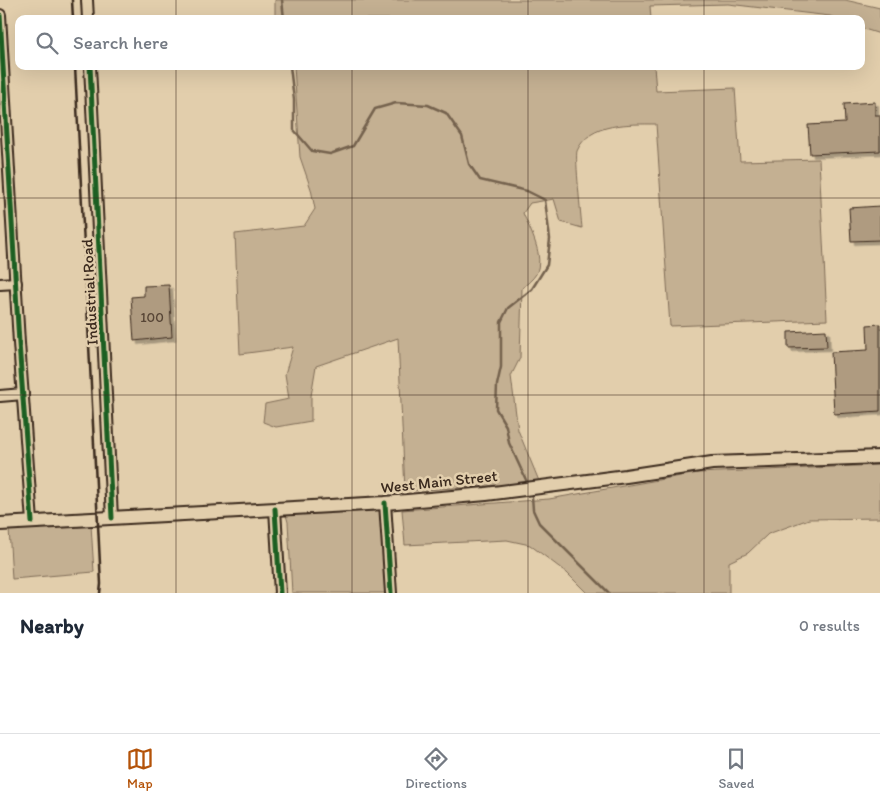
<!DOCTYPE html>
<html lang="en">
<head>
<meta charset="utf-8">
<style>
	:root { --surface:#fff; --page:#f6f6f7; --text:#1f2937; --muted:#747a83; --line:#e0e1e3; --accent:#b45309 }
	body { margin:0; font-family:Itim,sans-serif; background:var(--page); color:var(--text) }
	.list { margin:0; padding:0; list-style:none }
	h2 { display:flex; justify-content:space-between; align-items:center; height:65px; margin:0; padding:0 20px; font-size:21px }
	h2 small { font-size:16px; font-weight:400; color:var(--muted) }
	.icon { flex:none; width:28px; height:28px; fill:none; stroke:currentColor; stroke-width:2; stroke-linecap:round; stroke-linejoin:round }
	.map { position:relative; flex:none; width:880px; height:593px; overflow:hidden }
	.search { position:absolute; background:var(--surface); box-shadow:0 5px 20px #0002; left:15px; right:15px; top:15px; height:55px; display:flex; align-items:center; gap:12px; box-sizing:border-box; padding:0 18px; border-radius:10px; color:var(--muted); font-size:19px }
	.sheet { height:140px; background:var(--surface) }
	nav { display:flex; justify-content:space-around; align-items:center; box-sizing:border-box; height:70px; border-top:1px solid var(--line); background:var(--surface); font-size:14px; color:var(--muted) }
	nav a { display:grid; justify-items:center; gap:2px }
	nav .on { color:var(--accent) }
	.map>svg:first-child { display:block }
	.green { fill:#c4b092; stroke:#806d58 }
	.lines { fill:none; stroke-linecap:round; stroke-linejoin:round }
	.stream { stroke:#74624e; stroke-width:2.5 }
	.building { fill:#af9b80; stroke:#3b2a1e; filter:url(#shadow) }
	.minor-casing { stroke:#3b2a1e; stroke-width:14 }
	.major-casing { stroke:#3b2a1e; stroke-width:16 }
	.minor { stroke:#e2ceac; stroke-width:10 }
	.major { stroke:#e2ceac; stroke-width:12 }
	.rail { stroke:#3b2a1e; stroke-width:2.5 }
	.cycleway-casing { stroke:#e2ceac; stroke-width:8 }
	.cycleway { stroke:#1b5e20; stroke-width:5 }
	.grid { fill:none; stroke:#3b2a1e; stroke-width:1; stroke-opacity:0.55 }
	.labels { text-anchor:middle; stroke-width:5; stroke-linejoin:round; paint-order:stroke }
	.number-label { font-size:14px; fill:#584636 }
	.street-label { font-size:16px; fill:#3b2a1e; stroke:#e2ceac }
</style>
</head>
<body>
<div class="map">
<svg width="880" height="593" viewBox="0 0 880 593">
	<defs>
		<filter id="shadow"><feDropShadow dx="3.5" dy="3.5" stdDeviation="0" flood-color="#0004"/></filter>
	</defs>
	<rect width="100%" height="100%" fill="#e2ceac"/>
	<filter id="ink" filterUnits="userSpaceOnUse"><feTurbulence type="fractalNoise" baseFrequency=".02" numOctaves="2"/><feDisplacementMap in="SourceGraphic" scale="10" xChannelSelector="R" yChannelSelector="G"/><feConvolveMatrix kernelMatrix="1 2 1 2 8 2 1 2 1" color-interpolation-filters="sRGB"/></filter>
	<g filter="url(#ink)">
		<g class="green">
			<path d="M 275,0 L 845,0 L 880,8 L 880,34 L 861,28 L 861,19 L 837,19 L 830,16 L 728,4 L 650,6 L 651,19 L 278,19 L 275,16 Z"/>
			<path d="M 294,66 L 654,66 L 656,91 L 735,88 L 740,161 L 819,159 L 827,320 L 670,326 L 656,124 C 631,124 589,122 577,151 C 575,158 581,216 582,228 L 561,222 L 554,199 L 530,203 L 523,213 C 530,230 545,256 536,274 C 533,279 527,284 522,288 L 520,358 L 511,376 L 518,430 L 539,481 L 507,485 L 405,491 L 398,338 L 316,366 L 311,396 L 311,421 L 276,427 L 263,422 L 265,404 L 289,399 L 285,374 L 293,347 L 240,354 L 235,234 L 304,226 L 315,209 L 311,189 L 300,157 Z"/>
			<path d="M 880,465 L 880,518 L 809,519 L 768,534 L 748,553 L 729,562 L 729,593 L 587,593 L 567,573 L 530,545 L 507,540 L 405,545 L 402,510 L 549,499 L 698,473 Z"/>
			<path d="M 379,509 L 387,515 L 391,593 L 292,593 L 288,522 L 286,515 Z"/>
			<path d="M 91,525 L 94,572 L 12,579 L 9,528 Z"/>
		</g>
		<g class="lines">
			<g class="stream">
				<path d="M 282,0 L 284,19"/>
				<path d="M 290,66 L 294,100 L 294,130 L 312,151 L 330,154 L 353,146 L 375,109 L 396,103 L 428,105 L 446,113 L 462,136 L 469,164 L 480,180 L 527,191 L 545,200 L 550,239 L 547,265 L 532,289 L 508,308 L 501,322 L 501,367 L 497,385 L 496,409 L 506,426 L 509,443 L 527,482"/>
				<path d="M 532,496 L 533,510 L 539,523 L 609,593"/>
			</g>
		</g>
		<g class="building">
			<path d="M 875,102 L 875,115 L 880,115 L 880,151 L 810,154 L 808,125 L 845,123 L 844,104 Z"/>
			<path d="M 880,206 L 880,240 L 851,241 L 849,208 Z"/>
			<path d="M 169,285 L 172,337 L 134,341 L 131,297 L 144,296 L 144,286 Z"/>
			<path d="M 880,324 L 880,411 L 834,414 L 831,352 L 868,350 L 867,325 Z"/>
			<path d="M 826,330 L 827,347 L 788,348 L 788,332 Z"/>
		</g>
		<g class="lines">
			<g class="minor-casing">
				<g id="minor">
					<path d="M 87,0 L 88,19"/>
					<path d="M 0,15 L 19,343 L 32,522"/>
					<path d="M 90,66 L 112,518"/>
					<path d="M 0,284 L 16,283"/>
					<path d="M 0,396 L 23,394"/>
					<path d="M 385,503 L 391,593"/>
					<path d="M 275,509 L 280,593"/>
				</g>
			</g>
			<g class="major-casing">
				<path id="major" d="M 0,524 L 385,503 L 486,494 L 626,476 L 712,463 L 880,457"/>
			</g>
			<use href="#minor" class="minor"/>
			<use href="#major" class="major"/>
			<g class="rail">
				<path d="M 72,0 L 73,19"/>
				<path d="M 75,66 L 101,584 L 100,593"/>
			</g>
			<g class="cycleway-casing">
				<g id="cycleway">
					<path d="M 0,15 L 19,343 L 32,522"/>
					<path d="M 90,66 L 112,518"/>
					<path d="M 385,503 L 391,593"/>
					<path d="M 275,509 L 280,593"/>
				</g>
			</g>
			<use href="#cycleway" class="cycleway"/>
		</g>
	</g>
	<path class="grid" d="M 176,0 L 176,19M 352,0 L 352,19M 528,0 L 528,19M 704,0 L 704,19M 176,66 L 176,593M 352,66 L 352,593M 528,66 L 528,593M 704,66 L 704,593M 0,198 L 880,198M 0,395 L 880,395"/>
	<g class="labels">
		<g class="number-label">
			<text x="152" y="322">100</text>
		</g>
		<g class="street-label">
			<text transform="translate(89 292) rotate(-93)" y="6">Industrial Road</text>
			<text transform="translate(439 481) rotate(-6)" y="6">West Main Street</text>
		</g>
	</g>
</svg>
<div class="search"><svg class="icon" aria-label="search" viewBox="0 0 24 24"><circle cx="10" cy="10" r="6"/><path d="M15 15l6 6"/></svg>Search here</div>
</div>
<section class="sheet">
<h2>Nearby<small>0 results</small></h2>
<ul class="list">
</ul>
</section>
<nav>
<a class="on"><svg class="icon" aria-label="map" viewBox="0 0 24 24"><path d="M3 6l6-2 6 2 6-2v14l-6 2-6-2-6 2zM9 4v14M15 6v14"/></svg>Map</a>
<a><svg class="icon" aria-label="directions" viewBox="0 0 24 24"><path d="M12 3l9 9-9 9-9-9zM9 14v-3h6M13 9l2 2-2 2"/></svg>Directions</a>
<a><svg class="icon" aria-label="saved" viewBox="0 0 24 24"><path d="M7 4h10v16l-5-4-5 4z"/></svg>Saved</a>
</nav>
</body>
</html>
